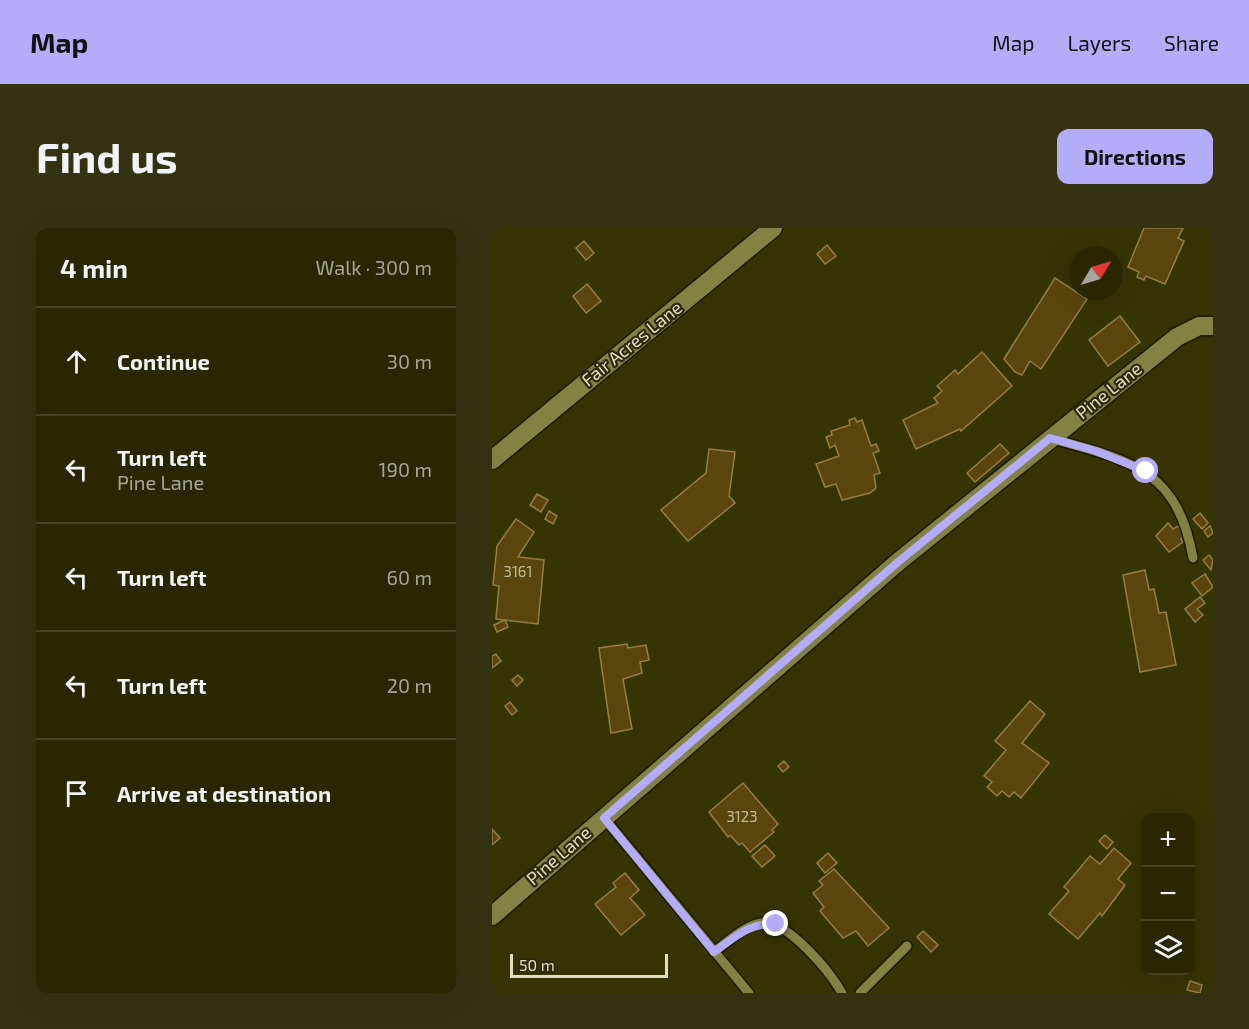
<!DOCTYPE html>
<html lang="en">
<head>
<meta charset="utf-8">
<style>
	:root { --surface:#282702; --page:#343311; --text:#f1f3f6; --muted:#a5a599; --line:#444424; --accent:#b4acf9 }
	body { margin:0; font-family:"Exo 2",sans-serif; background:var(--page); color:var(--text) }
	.controls { position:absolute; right:18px; bottom:18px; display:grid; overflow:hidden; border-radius:12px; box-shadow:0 6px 24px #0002 }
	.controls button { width:54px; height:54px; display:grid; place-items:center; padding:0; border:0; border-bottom:2px solid var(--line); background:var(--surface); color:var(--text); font:30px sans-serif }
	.compass { position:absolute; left:577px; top:18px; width:54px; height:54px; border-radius:50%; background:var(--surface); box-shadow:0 6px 24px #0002; rotate:52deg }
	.scale { position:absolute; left:18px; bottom:15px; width:158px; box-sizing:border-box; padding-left:6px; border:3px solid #e0e0c1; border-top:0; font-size:16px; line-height:21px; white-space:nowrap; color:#e0e0c1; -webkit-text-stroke:4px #2b2a09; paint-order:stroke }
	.stop { position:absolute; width:18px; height:18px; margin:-14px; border:4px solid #b4acf9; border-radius:50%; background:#fff }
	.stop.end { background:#b4acf9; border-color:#fff; box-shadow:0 2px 6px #0008 }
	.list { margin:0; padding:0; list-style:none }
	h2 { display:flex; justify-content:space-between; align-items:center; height:78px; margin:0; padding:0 24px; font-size:26px }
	h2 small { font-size:20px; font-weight:400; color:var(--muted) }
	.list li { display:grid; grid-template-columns:39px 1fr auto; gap:18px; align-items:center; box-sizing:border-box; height:108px; padding:0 24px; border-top:2px solid var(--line) }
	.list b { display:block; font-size:22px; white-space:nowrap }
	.list p { margin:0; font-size:20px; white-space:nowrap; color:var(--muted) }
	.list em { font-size:20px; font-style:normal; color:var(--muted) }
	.icon { flex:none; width:33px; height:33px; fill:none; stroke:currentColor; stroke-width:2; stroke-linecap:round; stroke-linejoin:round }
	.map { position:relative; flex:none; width:721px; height:765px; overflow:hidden; border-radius:12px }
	header { display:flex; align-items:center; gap:36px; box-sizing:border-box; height:84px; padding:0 30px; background:var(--accent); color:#111 }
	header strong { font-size:28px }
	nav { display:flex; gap:33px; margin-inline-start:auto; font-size:21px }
	.intro { display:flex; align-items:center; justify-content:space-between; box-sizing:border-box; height:144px; padding:0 36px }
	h1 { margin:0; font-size:42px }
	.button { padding:15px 27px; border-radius:12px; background:var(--accent); color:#111; font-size:21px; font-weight:700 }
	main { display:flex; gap:36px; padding:0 36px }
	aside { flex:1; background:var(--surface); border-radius:12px; box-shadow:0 6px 24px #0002 }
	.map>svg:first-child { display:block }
	.building { fill:#5a460c; stroke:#957d43; stroke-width:1.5 }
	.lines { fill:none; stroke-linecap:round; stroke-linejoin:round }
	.service-casing { stroke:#1c1b00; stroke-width:12 }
	.minor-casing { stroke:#1c1b00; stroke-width:21 }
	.service { stroke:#838245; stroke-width:9 }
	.minor { stroke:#838245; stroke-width:18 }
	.route { stroke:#b4acf9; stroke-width:8 }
	.labels { text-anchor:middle; stroke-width:4.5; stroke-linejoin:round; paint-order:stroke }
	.number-label { font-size:15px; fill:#beba94 }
	.street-label { font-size:18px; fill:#e0e0c1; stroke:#2b2a09 }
</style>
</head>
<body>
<header>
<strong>Map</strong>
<nav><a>Map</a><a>Layers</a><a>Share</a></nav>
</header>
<div class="intro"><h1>Find us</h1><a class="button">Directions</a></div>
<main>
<aside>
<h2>4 min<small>Walk · 300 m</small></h2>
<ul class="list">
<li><svg class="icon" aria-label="ahead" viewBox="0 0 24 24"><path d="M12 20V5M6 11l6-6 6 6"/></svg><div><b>Continue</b></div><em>30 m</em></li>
<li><svg class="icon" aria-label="left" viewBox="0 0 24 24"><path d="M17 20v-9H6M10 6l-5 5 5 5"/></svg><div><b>Turn left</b><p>Pine Lane</p></div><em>190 m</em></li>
<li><svg class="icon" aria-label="left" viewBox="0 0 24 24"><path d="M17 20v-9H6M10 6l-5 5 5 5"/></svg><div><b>Turn left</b></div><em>60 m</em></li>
<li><svg class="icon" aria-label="left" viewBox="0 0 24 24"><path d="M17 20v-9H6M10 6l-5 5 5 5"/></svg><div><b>Turn left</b></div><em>20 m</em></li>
<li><svg class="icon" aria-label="arrive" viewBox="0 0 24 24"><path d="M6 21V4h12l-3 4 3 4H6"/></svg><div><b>Arrive at destination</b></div></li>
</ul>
</aside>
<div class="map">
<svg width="721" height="765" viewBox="0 0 721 765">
	<rect width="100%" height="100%" fill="#363403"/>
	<g class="building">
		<path d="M 652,0 L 691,0 L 686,10 L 692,13 L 673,56 L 654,48 L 652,52 L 645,49 L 647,44 L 636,39 Z"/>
		<path d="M 92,13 L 102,25 L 94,32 L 84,20 Z"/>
		<path d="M 335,17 L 344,28 L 333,36 L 325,26 Z"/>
		<path d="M 563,50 L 595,71 L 549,141 L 538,133 L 530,147 L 523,144 L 512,131 Z"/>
		<path d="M 95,56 L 109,73 L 94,85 L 81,68 Z"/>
		<path d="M 628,88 L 648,114 L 616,138 L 597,112 Z"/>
		<path d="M 490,124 L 520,158 L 469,203 L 468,201 L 424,221 L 411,192 L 446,175 L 442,170 L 450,163 L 445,158 L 463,142 L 466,146 Z"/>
		<path d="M 363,190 L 365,194 L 370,192 L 379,218 L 384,216 L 387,223 L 381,225 L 388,245 L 382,247 L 384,260 L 378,265 L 350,272 L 344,256 L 333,259 L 324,236 L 347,228 L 343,217 L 338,220 L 334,209 L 340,207 L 339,203 L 358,197 L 357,192 Z"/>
		<path d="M 508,216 L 517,225 L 483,254 L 475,245 Z"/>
		<path d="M 217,221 L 243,224 L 237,268 L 243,275 L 196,313 L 169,282 L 214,245 Z"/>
		<path d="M 45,266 L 56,272 L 49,284 L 38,277 Z"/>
		<path d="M 57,283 L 65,288 L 61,296 L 53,291 Z"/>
		<path d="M 708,285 L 716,295 L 710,301 L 701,291 Z"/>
		<path d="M 24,291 L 42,304 L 26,329 L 52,332 L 46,396 L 4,391 L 7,358 L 1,357 L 5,318 Z"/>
		<path d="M 676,295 L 681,301 L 686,298 L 693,307 L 689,311 L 691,314 L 677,324 L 664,308 Z"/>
		<path d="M 718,298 L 721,305 L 716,309 L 712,303 Z"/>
		<path d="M 717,327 L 721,332 L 719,342 L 711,332 Z"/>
		<path d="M 653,342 L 657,362 L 662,361 L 667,385 L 674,384 L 684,437 L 648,444 L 631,347 Z"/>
		<path d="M 713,346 L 721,359 L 710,368 L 700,355 Z"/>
		<path d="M 708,369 L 713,375 L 705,381 L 711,387 L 703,394 L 693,381 Z"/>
		<path d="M 13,392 L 16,399 L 5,404 L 2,397 Z"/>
		<path d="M 135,416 L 136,420 L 154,417 L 157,432 L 148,434 L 150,445 L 131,451 L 140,501 L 119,505 L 107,420 Z"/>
		<path d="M 4,426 L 9,433 L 0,440 L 0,428 Z"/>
		<path d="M 26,447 L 31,452 L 25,458 L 20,452 Z"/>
		<path d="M 538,473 L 553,486 L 530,515 L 557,535 L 529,570 L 522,564 L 517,569 L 510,563 L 505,568 L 495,559 L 500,554 L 492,548 L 514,522 L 503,513 Z"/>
		<path d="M 18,474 L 25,483 L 20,487 L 13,478 Z"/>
		<path d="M 292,533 L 297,539 L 291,544 L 286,538 Z"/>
		<path d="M 251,555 L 286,596 L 280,602 L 282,604 L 258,624 L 250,615 L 247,617 L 238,607 L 236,609 L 217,584 Z"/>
		<path d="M 0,601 L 8,610 L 0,617 Z"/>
		<path d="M 613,607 L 621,614 L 615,621 L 607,613 Z"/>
		<path d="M 273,617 L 283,628 L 270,639 L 260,628 Z"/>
		<path d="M 622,620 L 639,635 L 626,651 L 633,657 L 610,688 L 608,685 L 586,711 L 557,686 L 577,663 L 572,659 L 598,628 L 608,636 Z"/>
		<path d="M 336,625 L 345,635 L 333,645 L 325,635 Z"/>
		<path d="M 342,641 L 397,700 L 376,718 L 364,703 L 351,710 L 328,683 L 332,679 L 321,665 L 331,657 L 327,653 Z"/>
		<path d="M 133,645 L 147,662 L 138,670 L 153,687 L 129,707 L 103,676 L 124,659 L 121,655 Z"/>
		<path d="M 431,703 L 446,717 L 439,724 L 425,709 Z"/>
		<path d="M 698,753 L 710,757 L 708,765 L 695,762 Z"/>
	</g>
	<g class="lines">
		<g class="service-casing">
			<g id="service">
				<path d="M 561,211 C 639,233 685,241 701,330"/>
				<path d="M 112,590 L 257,765"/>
				<path d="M 222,724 C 235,714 252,698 269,695 C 296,692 338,744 350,765"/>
				<path d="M 368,765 L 415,718"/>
			</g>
		</g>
		<g class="minor-casing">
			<g id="minor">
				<path d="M 0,232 L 281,0"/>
				<path d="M 0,688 L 406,334 L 685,109 L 707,98 L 721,98"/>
			</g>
		</g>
		<use href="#service" class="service"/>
		<use href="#minor" class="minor"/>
	</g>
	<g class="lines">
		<path class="route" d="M 284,696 C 258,694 242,710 222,724 L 112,590 L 406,334 L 558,210 L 604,223 L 654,243"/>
	</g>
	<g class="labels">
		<g class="number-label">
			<text x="26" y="349">3161</text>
			<text x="250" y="594">3123</text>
		</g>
		<g class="street-label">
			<text transform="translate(140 116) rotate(-39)" y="6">Fair Acres Lane</text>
			<text transform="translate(617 163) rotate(-39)" y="6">Pine Lane</text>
			<text transform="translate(67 628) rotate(-41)" y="6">Pine Lane</text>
		</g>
	</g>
</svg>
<div class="controls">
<button>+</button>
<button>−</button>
<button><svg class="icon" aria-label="layers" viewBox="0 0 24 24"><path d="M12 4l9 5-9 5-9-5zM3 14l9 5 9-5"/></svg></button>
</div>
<svg class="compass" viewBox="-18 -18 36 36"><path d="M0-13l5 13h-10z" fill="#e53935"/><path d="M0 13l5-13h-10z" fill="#a5a599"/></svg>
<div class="scale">50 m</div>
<div class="stop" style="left:654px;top:243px"></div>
<div class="stop end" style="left:284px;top:696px"></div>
</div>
</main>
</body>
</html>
